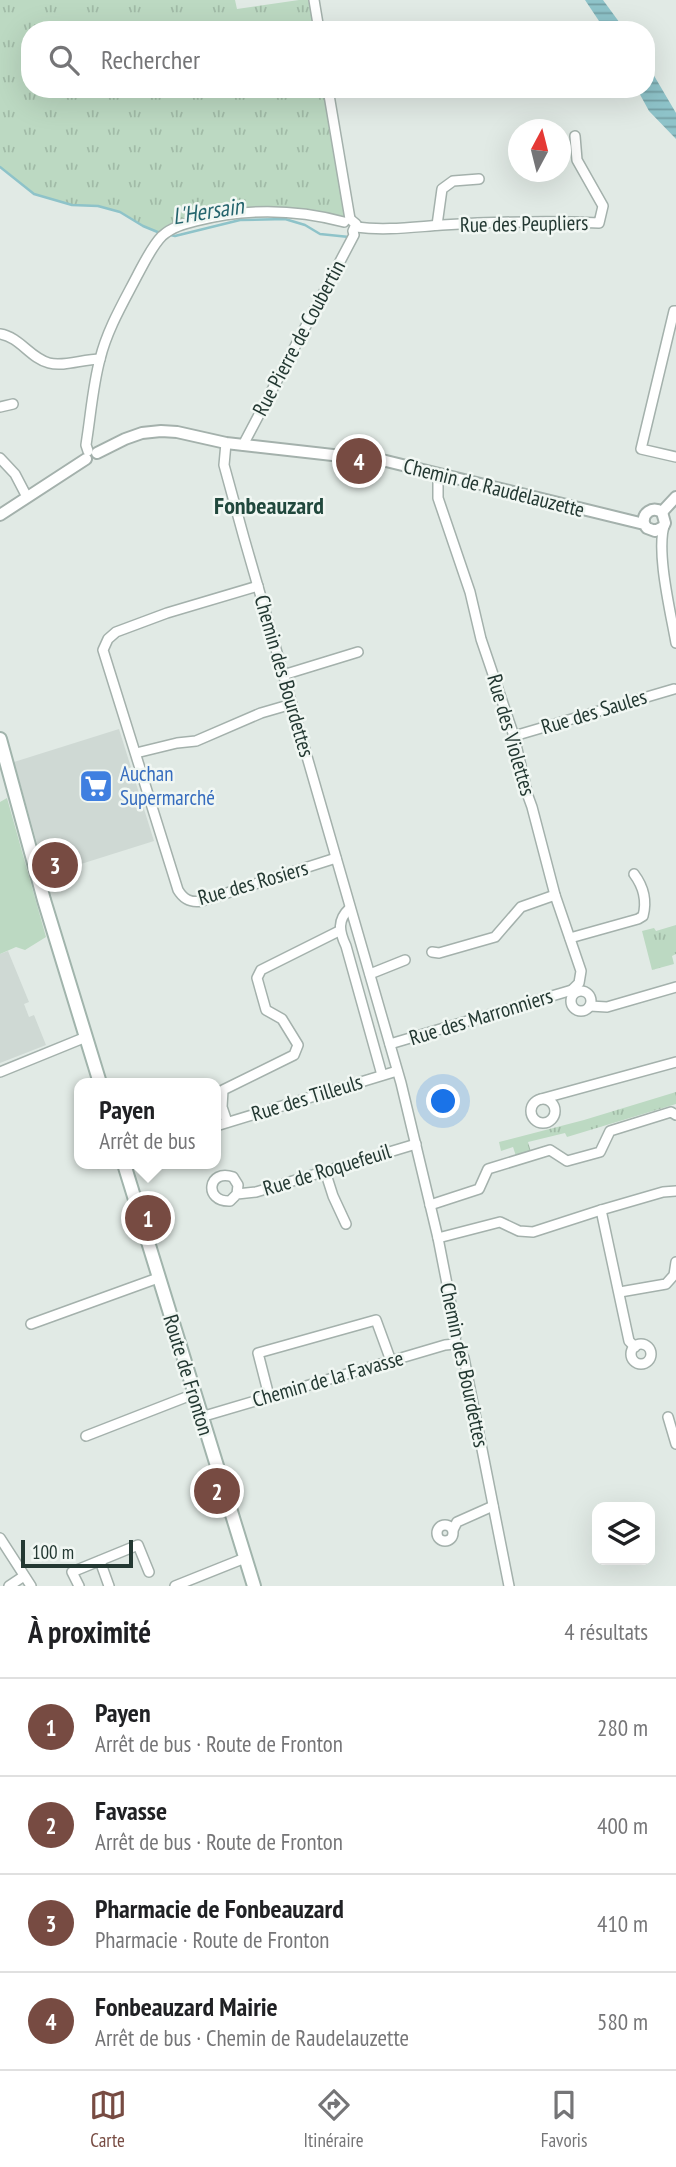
<!DOCTYPE html>
<html lang="fr">
<head>
<meta charset="utf-8">
<style>
	:root { --surface:#fff; --page:#f2f2f2; --text:#202124; --muted:#757577; --line:#e0e0e0; --accent:#774b42 }
	body { margin:0; font-family:"PT Sans Narrow",sans-serif; background:var(--page); color:var(--text) }
	.controls { position:absolute; right:21px; bottom:21px; display:grid; overflow:hidden; border-radius:14px; box-shadow:0 7px 28px #0002 }
	.controls button { width:63px; height:63px; display:grid; place-items:center; padding:0; border:0; border-bottom:2px solid var(--line); background:var(--surface); color:var(--text); font:35px sans-serif }
	.compass { position:absolute; left:508px; top:119px; width:63px; height:63px; border-radius:50%; background:var(--surface); box-shadow:0 7px 28px #0002; rotate:7deg }
	.scale { position:absolute; left:21px; bottom:18px; width:112px; box-sizing:border-box; padding-left:7px; border:4px solid #233832; border-top:0; font-size:19px; line-height:24px; white-space:nowrap; color:#233832; -webkit-text-stroke:5px #f1f7f3; paint-order:stroke }
	.you { position:absolute; left:444px; top:1102px; width:24px; height:24px; margin:-18px; border:5px solid #fff; border-radius:50%; background:#1a73e8; box-shadow:0 0 0 10px #1a73e833 }
	.badge { display:grid; place-items:center; width:46px; height:46px; border-radius:50%; background:var(--accent); color:#fff; font-size:23px; font-weight:700 }
	.pin { position:absolute; translate:-50% -50%; border:4px solid #fff; box-shadow:0 2px 7px #0006 }
	.popup { position:absolute; left:74px; top:1078px; width:147px; height:91px; box-sizing:border-box; display:grid; place-content:center; border-radius:14px; background:var(--surface); filter:drop-shadow(0 2px 5px #0005); font-size:23px; white-space:nowrap; color:var(--muted) }
	.popup b { font-size:26px; color:var(--text) }
	.popup::after { content:''; position:absolute; left:50%; top:100%; margin-left:-14px; border:14px solid transparent; border-top-color:var(--surface) }
	.list { margin:0; padding:0; list-style:none }
	h2 { display:flex; justify-content:space-between; align-items:center; height:91px; margin:0; padding:0 28px; font-size:30px }
	h2 small { font-size:23px; font-weight:400; color:var(--muted) }
	.list li { display:grid; grid-template-columns:46px 1fr auto; gap:21px; align-items:center; box-sizing:border-box; height:98px; padding:0 28px; border-top:2px solid var(--line) }
	.list b { display:block; font-size:26px; white-space:nowrap }
	.list p { margin:0; font-size:23px; white-space:nowrap; color:var(--muted) }
	.list em { font-size:23px; font-style:normal; color:var(--muted) }
	.icon { flex:none; width:38px; height:38px; fill:none; stroke:currentColor; stroke-width:2; stroke-linecap:round; stroke-linejoin:round }
	.map { position:relative; flex:none; width:676px; height:1586px; overflow:hidden }
	.search { position:absolute; background:var(--surface); box-shadow:0 7px 28px #0002; left:21px; right:21px; top:21px; height:77px; display:flex; align-items:center; gap:18px; box-sizing:border-box; padding:0 24px; border-radius:28px; color:var(--muted); font-size:26px }
	.sheet { height:483px; background:var(--surface) }
	nav { display:flex; justify-content:space-around; align-items:center; box-sizing:border-box; height:98px; border-top:2px solid var(--line); background:var(--surface); font-size:19px; color:var(--muted) }
	nav a { display:grid; justify-items:center; gap:4px }
	nav .on { color:var(--accent) }
	.map>svg:first-child { display:block }
	.built { fill:#cfd9d4 }
	.grass { fill:url(#grass-tufts) }
	.pitch { fill:#bcd9c2 }
	.water { fill:url(#water-rules) }
	.lines { fill:none; stroke-linecap:round; stroke-linejoin:round }
	.stream { stroke:#8ec3c9; stroke-width:2.5 }
	.minor-casing { stroke:#a4b1ac; stroke-width:12 }
	.tertiary-casing { stroke:#a4b1ac; stroke-width:14 }
	.secondary-casing { stroke:#a1b4ac; stroke-width:16 }
	.minor { stroke:#fff; stroke-width:9 }
	.tertiary { stroke:#fff; stroke-width:10 }
	.secondary { stroke:#fff; stroke-width:12 }
	.labels { text-anchor:middle; stroke-width:5; stroke-linejoin:round; paint-order:stroke }
	.street-label { font-size:21px; fill:#233832; stroke:#f1f7f3 }
	.shop-label { font-size:21px; fill:#366cbe; stroke:#f1f7f3; text-anchor:start }
	.water-label { font-size:23px; font-style:italic; fill:#24646d; stroke:#f1f7f3 }
	.quarter-label { font-size:24px; font-weight:bold; fill:#21483d; stroke:#f1f7f3 }
</style>
</head>
<body>
<div class="map">
<svg width="676" height="1586" viewBox="0 0 676 1586">
	<defs>
		<pattern id="grass-tufts" width="24" height="20" patternUnits="userSpaceOnUse" patternTransform="scale(1.75)"><rect width="24" height="20" fill="#bcd9c2"/><path d="M3 7l-1-3M5 7V3M7 7l1-3M15 17l-1-3M17 17v-4M19 17l1-3" fill="none" stroke="#a1bba7"/></pattern>
		<pattern id="water-rules" width="6" height="5" patternUnits="userSpaceOnUse" patternTransform="scale(1.75)"><rect width="6" height="5" fill="#8ec3c9"/><path d="M0 2.5h6" fill="none" stroke="#749fa4"/></pattern>
	</defs>
	<rect width="100%" height="100%" fill="#e1eae5"/>
	<g class="built">
		<path d="M 119,729 L 154,841 L 46,875 L 14,762 Z"/>
		<path d="M 8,951 L 29,1002 L 24,1004 L 29,1017 L 34,1015 L 46,1045 L 0,1063 L 0,954 Z"/>
	</g>
	<g class="grass">
		<path d="M 0,0 L 235,0 L 237,9 L 299,0 L 314,0 L 319,30 L 30,30 L 30,89 L 328,89 L 350,219 L 318,215 L 235,213 L 164,234 L 143,226 L 120,212 L 98,206 L 72,205 L 34,194 L 0,167 Z"/>
		<path d="M 676,925 L 676,954 L 672,956 L 674,964 L 652,970 L 642,931 L 654,928 L 656,931 Z"/>
		<path d="M 676,1092 L 676,1104 L 567,1137 L 565,1133 L 528,1142 L 531,1152 L 516,1156 L 513,1147 L 501,1151 L 499,1142 L 584,1120 Z"/>
	</g>
	<path class="pitch" d="M 7,798 L 46,937 L 25,950 L 16,947 L 0,954 L 0,802 Z"/>
	<g class="water">
		<path d="M 585,0 L 603,0 L 625,30 L 605,30 Z"/>
		<path d="M 646,62 L 676,113 L 676,139 L 649,111 L 637,89 L 646,89 Z"/>
	</g>
	<g class="lines">
		<g class="stream">
			<path d="M 0,167 L 34,194 L 72,205 L 98,206 L 120,212 L 143,226 L 160,233"/>
			<path d="M 170,235 L 175,236 L 240,220 L 285,219 L 305,225 L 320,234 L 349,237"/>
		</g>
		<g class="minor-casing">
			<g id="minor">
				<path d="M 314,0 L 319,30"/>
				<path d="M 328,89 L 350,219"/>
				<path d="M 437,225 L 442,189 L 453,181 L 479,179"/>
				<path d="M 356,227 C 385,231 413,227 442,225 C 494,222 546,220 599,223 L 603,206 L 577,160 L 575,136"/>
				<path d="M 676,311 L 674,311 L 641,449 L 676,457"/>
				<path d="M 0,334 C 20,337 30,358 49,363 C 64,367 83,359 100,359"/>
				<path d="M 0,407 L 13,404"/>
				<path d="M 226,443 L 224,465 L 244,538 L 401,1083 L 438,1238 L 456,1330 L 455,1344 L 464,1358 L 509,1586"/>
				<path d="M 243,445 L 354,235 L 353,231 L 356,224 L 350,219"/>
				<path d="M 88,451 L 86,445 L 87,438 C 91,412 93,385 100,359 C 107,330 123,303 137,276 C 144,263 152,246 162,236 C 172,227 184,224 196,221 C 246,208 295,209 344,222"/>
				<path d="M 0,458 L 15,474 L 27,497"/>
				<path d="M 438,474 L 438,498 L 470,592 L 481,639 L 514,736 L 528,796 L 532,807 L 555,895 L 581,971 L 579,983 L 572,990 L 574,993"/>
				<path d="M 665,523 C 655,549 671,614 676,643"/>
				<path d="M 258,586 L 167,613 L 116,632 L 108,639 L 103,650 L 178,890 C 184,900 191,903 202,901 L 336,858"/>
				<path d="M 283,675 L 358,652"/>
				<path d="M 514,736 L 674,689"/>
				<path d="M 136,753 L 177,743 L 196,741 L 261,713 L 292,704"/>
				<path d="M 350,908 C 337,920 339,931 346,946 L 382,1075"/>
				<path d="M 570,938 L 638,919 L 643,916 C 647,901 643,886 634,874"/>
				<path d="M 432,952 L 439,953 L 495,937 L 521,907 L 555,895"/>
				<path d="M 370,974 L 405,960"/>
				<circle cx="581" cy="1001" r="10"/>
				<path d="M 590,1006 L 607,1007 L 676,987"/>
				<path d="M 390,1044 L 572,990"/>
				<path d="M 0,1072 L 86,1037"/>
				<circle cx="543" cy="1111" r="12"/>
				<path d="M 541,1099 L 676,1062"/>
				<path d="M 227,1122 L 222,1107 L 223,1090 L 294,1055 L 298,1045 L 282,1019 L 266,1010 L 257,978 L 261,970 L 339,931"/>
				<path d="M 216,1126 L 397,1071"/>
				<path d="M 325,1171 L 333,1196 L 346,1224"/>
				<path d="M 237,1194 L 238,1185 L 233,1177 C 208,1168 203,1202 230,1201 L 237,1194 L 256,1192 L 416,1144"/>
				<path d="M 430,1205 L 479,1189 L 488,1169 L 550,1150 L 567,1161 L 600,1152 L 610,1131 L 671,1112 L 676,1115"/>
				<path d="M 601,1210 L 629,1341 L 635,1347"/>
				<path d="M 438,1238 L 500,1222 L 519,1231 L 533,1232 L 601,1210 L 663,1192 L 676,1191"/>
				<path d="M 620,1292 L 666,1284 L 674,1275 L 676,1262"/>
				<path d="M 31,1324 L 158,1278"/>
				<circle cx="641" cy="1354" r="10"/>
				<path d="M 269,1396 L 258,1353 L 376,1320 L 391,1361"/>
				<path d="M 201,1417 L 445,1345 L 455,1344"/>
				<path d="M 668,1417 L 676,1444"/>
				<path d="M 86,1436 L 194,1394"/>
				<circle cx="445" cy="1533" r="8"/>
				<path d="M 453,1530 L 457,1522 L 493,1506"/>
				<path d="M 0,1538 L 31,1586"/>
				<path d="M 100,1561 L 109,1586"/>
				<path d="M 9,1586 L 24,1576"/>
				<path d="M 79,1586 L 72,1572 L 138,1545 L 149,1572"/>
				<path d="M 175,1586 L 245,1558"/>
			</g>
		</g>
		<g class="tertiary-casing">
			<g id="tertiary">
				<path d="M 97,453 L 125,439 L 142,433 L 161,431 L 177,432 L 226,443 L 386,461 L 644,524 L 647,528 L 655,531 L 663,527 L 665,523 L 662,512"/>
				<path d="M 662,512 L 676,497"/>
				<path d="M 0,515 L 86,459"/>
				<path d="M 644,524 C 642,513 652,506 662,512"/>
			</g>
		</g>
		<g class="secondary-casing">
			<g id="secondary">
				<path d="M 0,739 L 44,900 L 100,1083"/>
				<path d="M 124,1164 L 254,1586"/>
			</g>
		</g>
		<use href="#minor" class="minor"/>
		<use href="#tertiary" class="tertiary"/>
		<use href="#secondary" class="secondary"/>
	</g>
	<defs>
		<g id="supermarket-square" transform="scale(1.75)"><rect x="-9" y="-9" width="18" height="18" rx="4" fill="#3f7fe0" stroke="#f1f7f3"/><path d="M-6-5.5h2.5l.6 2H6L4.5 2H-2.5L-4.4-4H-6ZM-1.5 3.2a1.3 1.3 0 1 0 .1 0ZM3 3.2a1.3 1.3 0 1 0 .1 0Z" fill="#fff"/></g>
	</defs>
	<g fill-rule="evenodd">
		<use href="#supermarket-square" x="96" y="786"/>
	</g>
	<g class="labels">
		<g class="street-label">
			<text transform="translate(524 224) rotate(-1)" y="7">Rue des Peupliers</text>
			<text transform="translate(299 338) rotate(-62)" y="7">Rue Pierre de Coubertin</text>
			<text transform="translate(494 488) rotate(14)" y="7">Chemin de Raudelauzette</text>
			<text transform="translate(284 676) rotate(74)" y="7">Chemin des Bourdettes</text>
			<text transform="translate(594 712) rotate(-17)" y="7">Rue des Saules</text>
			<text transform="translate(511 735) rotate(74)" y="7">Rue des Violettes</text>
			<text transform="translate(253 883) rotate(-16)" y="7">Rue des Rosiers</text>
			<text transform="translate(481 1017) rotate(-17)" y="7">Rue des Marronniers</text>
			<text transform="translate(307 1098) rotate(-17)" y="7">Rue des Tilleuls</text>
			<text transform="translate(327 1170) rotate(-17)" y="7">Rue de Roquefeuil</text>
			<text transform="translate(464 1365) rotate(78)" y="7">Chemin des Bourdettes</text>
			<text transform="translate(188 1375) rotate(73)" y="7">Route de Fronton</text>
			<text transform="translate(328 1379) rotate(-16)" y="7">Chemin de la Favasse</text>
		</g>
		<g class="shop-label">
			<text x="120" y="781">Auchan<tspan x="120" dy="24">Supermarché</tspan></text>
		</g>
		<g class="water-label">
			<text transform="translate(208 211) rotate(-9)" y="8">L'Hersain</text>
		</g>
		<g class="quarter-label">
			<text x="269" y="514">Fonbeauzard</text>
		</g>
	</g>
</svg>
<div class="controls">
<button><svg class="icon" aria-label="layers" viewBox="0 0 24 24"><path d="M12 4l9 5-9 5-9-5zM3 14l9 5 9-5"/></svg></button>
</div>
<svg class="compass" viewBox="-18 -18 36 36"><path d="M0-13l5 13h-10z" fill="#e53935"/><path d="M0 13l5-13h-10z" fill="#757577"/></svg>
<div class="scale">100 m</div>
<div class="you"></div>
<div class="pin badge" style="left:148px;top:1218px">1</div>
<div class="popup"><b>Payen</b>Arrêt de bus</div>
<div class="pin badge" style="left:217px;top:1491px">2</div>
<div class="pin badge" style="left:55px;top:865px">3</div>
<div class="pin badge" style="left:359px;top:461px">4</div>
<div class="search"><svg class="icon" aria-label="search" viewBox="0 0 24 24"><circle cx="10" cy="10" r="6"/><path d="M15 15l6 6"/></svg>Rechercher</div>
</div>
<section class="sheet">
<h2>À proximité<small>4 résultats</small></h2>
<ul class="list">
<li><span class="badge">1</span><div><b>Payen</b><p>Arrêt de bus · Route de Fronton</p></div><em>280 m</em></li>
<li><span class="badge">2</span><div><b>Favasse</b><p>Arrêt de bus · Route de Fronton</p></div><em>400 m</em></li>
<li><span class="badge">3</span><div><b>Pharmacie de Fonbeauzard</b><p>Pharmacie · Route de Fronton</p></div><em>410 m</em></li>
<li><span class="badge">4</span><div><b>Fonbeauzard Mairie</b><p>Arrêt de bus · Chemin de Raudelauzette</p></div><em>580 m</em></li>
</ul>
</section>
<nav>
<a class="on"><svg class="icon" aria-label="map" viewBox="0 0 24 24"><path d="M3 6l6-2 6 2 6-2v14l-6 2-6-2-6 2zM9 4v14M15 6v14"/></svg>Carte</a>
<a><svg class="icon" aria-label="directions" viewBox="0 0 24 24"><path d="M12 3l9 9-9 9-9-9zM9 14v-3h6M13 9l2 2-2 2"/></svg>Itinéraire</a>
<a><svg class="icon" aria-label="saved" viewBox="0 0 24 24"><path d="M7 4h10v16l-5-4-5 4z"/></svg>Favoris</a>
</nav>
</body>
</html>
